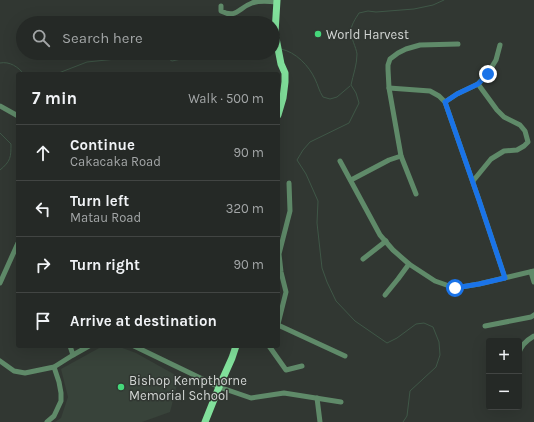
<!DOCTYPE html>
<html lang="en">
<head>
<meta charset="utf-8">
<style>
	:root { --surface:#252926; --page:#313532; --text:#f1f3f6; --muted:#a3a6a7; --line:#424543 }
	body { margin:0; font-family:Karla,sans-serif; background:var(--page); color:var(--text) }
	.controls { position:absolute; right:12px; bottom:12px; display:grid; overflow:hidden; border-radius:4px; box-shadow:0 4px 16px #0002 }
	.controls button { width:36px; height:36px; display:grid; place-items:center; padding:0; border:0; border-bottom:1px solid var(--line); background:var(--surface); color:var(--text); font:20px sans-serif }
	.stop { position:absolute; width:12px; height:12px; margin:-9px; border:3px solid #1a73e8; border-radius:50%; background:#fff }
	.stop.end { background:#1a73e8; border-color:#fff; box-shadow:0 1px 4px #0008 }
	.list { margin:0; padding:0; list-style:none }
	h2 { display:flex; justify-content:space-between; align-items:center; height:52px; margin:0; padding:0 16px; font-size:17px }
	h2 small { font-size:13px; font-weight:400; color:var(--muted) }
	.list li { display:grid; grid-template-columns:26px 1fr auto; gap:12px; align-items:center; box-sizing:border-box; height:56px; padding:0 16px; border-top:1px solid var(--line) }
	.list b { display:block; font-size:15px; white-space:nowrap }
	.list p { margin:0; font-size:13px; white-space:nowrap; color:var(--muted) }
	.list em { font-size:13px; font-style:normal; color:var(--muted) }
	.icon { flex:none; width:22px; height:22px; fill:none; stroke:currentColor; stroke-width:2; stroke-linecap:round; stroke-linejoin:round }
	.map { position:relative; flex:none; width:534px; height:422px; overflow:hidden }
	.search { position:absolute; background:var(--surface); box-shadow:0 4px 16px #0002; left:16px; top:16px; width:264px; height:44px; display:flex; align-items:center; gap:10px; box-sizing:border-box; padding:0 14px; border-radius:22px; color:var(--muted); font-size:15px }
	.panel { position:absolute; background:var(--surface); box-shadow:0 4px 16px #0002; left:16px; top:72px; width:264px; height:276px; border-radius:4px }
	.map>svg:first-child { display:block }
	.built { fill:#38433a }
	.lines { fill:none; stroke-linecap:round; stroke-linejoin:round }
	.stream { stroke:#3f5747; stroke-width:1 }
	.minor { stroke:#5f8a69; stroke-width:5 }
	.major { stroke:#81e09b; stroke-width:7 }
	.route { stroke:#1a73e8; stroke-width:5 }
	.poi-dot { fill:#45d77a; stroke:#313732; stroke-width:1.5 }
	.labels { text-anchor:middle; stroke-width:3; stroke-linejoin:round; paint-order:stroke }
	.poi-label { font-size:13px; fill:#d2d5d3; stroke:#313732; text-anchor:start }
</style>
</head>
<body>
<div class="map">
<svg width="534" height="422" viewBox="0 0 534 422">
	<rect width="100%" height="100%" fill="#313732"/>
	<path class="built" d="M 111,346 L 117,346 L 136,353 L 179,377 L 170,412 L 142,422 L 55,422 L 61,418 L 68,397 L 61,369 L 101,347 Z"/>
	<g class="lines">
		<g class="stream">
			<path d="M 281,49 C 296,52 309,66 315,79 C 318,85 319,91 323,97 L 330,99 L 337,97 L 350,86"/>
			<path d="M 159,53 L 172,61 L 209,53"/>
			<path d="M 0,63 C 10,61 18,67 24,74"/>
			<path d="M 56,74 L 87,62 L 126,58 L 134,53"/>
			<path d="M 0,133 L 11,144 C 11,157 11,161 0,170"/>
			<path d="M 403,422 L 407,416 L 410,391 L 436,367 L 440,355 L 439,342 L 433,327 L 424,323 L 416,324 L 397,338 L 387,343 L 355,321 L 336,301 L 327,282 L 322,268 L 317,223 L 318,201 L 306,174 L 297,160 L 303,150 L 310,142 L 349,123 L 359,103 L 356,93 L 351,85 C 353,75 357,65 357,54 C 356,47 351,38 351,33 C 350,26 356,18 359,13 L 368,11 L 376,12 L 414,9 L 433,5 L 444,0"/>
		</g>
		<g class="minor">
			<path d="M 221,6 L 221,11 C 237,19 238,8 252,3 C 259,0 268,1 277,2"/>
			<path d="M 389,88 L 430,91 L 439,96 L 445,102 L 479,200 L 505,278"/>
			<path d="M 445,102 L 457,94 L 478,84 L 488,73 L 496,60 L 500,45"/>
			<path d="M 0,106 L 18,116"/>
			<path d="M 340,161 L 380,235 L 393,250 L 409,264 L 435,281 L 455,288 L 479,284 L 534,271"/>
			<path d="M 351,180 L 389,160 L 401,156"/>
			<path d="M 473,181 L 491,159 L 504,151 L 517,150 L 524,146 L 528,142 L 525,131 L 520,125 L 504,117 L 497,110 L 478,84"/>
			<path d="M 416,194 L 401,156 L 389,88 L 388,69 L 388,65 L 390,59 L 398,53 L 406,49 L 420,45 L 458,44"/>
			<path d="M 363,259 L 386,241"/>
			<path d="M 531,272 L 534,282"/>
			<path d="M 0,283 L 18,243"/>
			<path d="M 385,295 L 398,279 L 409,264"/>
			<path d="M 278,324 L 286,292 L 281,272 L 279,254 L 290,211 L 289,183"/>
			<path d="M 278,325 L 345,356"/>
			<path d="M 485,326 L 531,317 L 534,315"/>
			<path d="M 70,346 L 73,355"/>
			<path d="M 134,346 L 219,387 L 251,398 L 284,393 L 341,402"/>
			<path d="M 269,346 L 286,370 L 302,366"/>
			<path d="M 519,353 C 521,345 527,340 534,336"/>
			<path d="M 0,361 L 14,371 L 25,373 L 54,367 L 73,355 L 89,346"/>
			<path d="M 317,398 L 320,422"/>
			<path d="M 47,422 L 54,416 L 61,401 L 61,393 L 59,382 L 54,367"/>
		</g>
		<g class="major">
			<path d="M 277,0 L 275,33 L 281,64 L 285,73 L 285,82 L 283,98 L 278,115"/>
			<path d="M 205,422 L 219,387 L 232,358 L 236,346"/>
		</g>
	</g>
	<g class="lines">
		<path class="route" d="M 455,288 L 479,284 L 505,278 L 479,200 L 445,102 L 457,94 L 478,84 L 488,74"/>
	</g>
	<g class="poi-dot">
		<circle cx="318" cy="34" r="4"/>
		<circle cx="121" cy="387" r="4"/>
	</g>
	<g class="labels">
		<g class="poi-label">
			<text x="326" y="39">World Harvest</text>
			<text x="129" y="385">Bishop Kempthorne<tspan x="129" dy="15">Memorial School</tspan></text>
		</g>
	</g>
</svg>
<div class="controls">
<button>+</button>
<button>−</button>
</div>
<div class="stop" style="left:455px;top:288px"></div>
<div class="stop end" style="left:488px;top:74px"></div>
<div class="search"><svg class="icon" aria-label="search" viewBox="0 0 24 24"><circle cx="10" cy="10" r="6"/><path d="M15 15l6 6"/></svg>Search here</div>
<section class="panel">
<h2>7 min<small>Walk · 500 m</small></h2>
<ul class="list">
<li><svg class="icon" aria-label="ahead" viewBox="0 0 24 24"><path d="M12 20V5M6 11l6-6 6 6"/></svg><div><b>Continue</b><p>Cakacaka Road</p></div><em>90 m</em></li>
<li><svg class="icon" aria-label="left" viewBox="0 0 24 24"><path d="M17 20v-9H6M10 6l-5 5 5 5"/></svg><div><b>Turn left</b><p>Matau Road</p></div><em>320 m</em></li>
<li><svg class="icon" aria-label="right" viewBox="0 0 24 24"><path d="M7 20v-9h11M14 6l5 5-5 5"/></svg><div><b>Turn right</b></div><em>90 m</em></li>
<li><svg class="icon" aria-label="arrive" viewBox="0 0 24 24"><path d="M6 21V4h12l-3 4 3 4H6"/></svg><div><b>Arrive at destination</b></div></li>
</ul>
</section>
</div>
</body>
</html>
